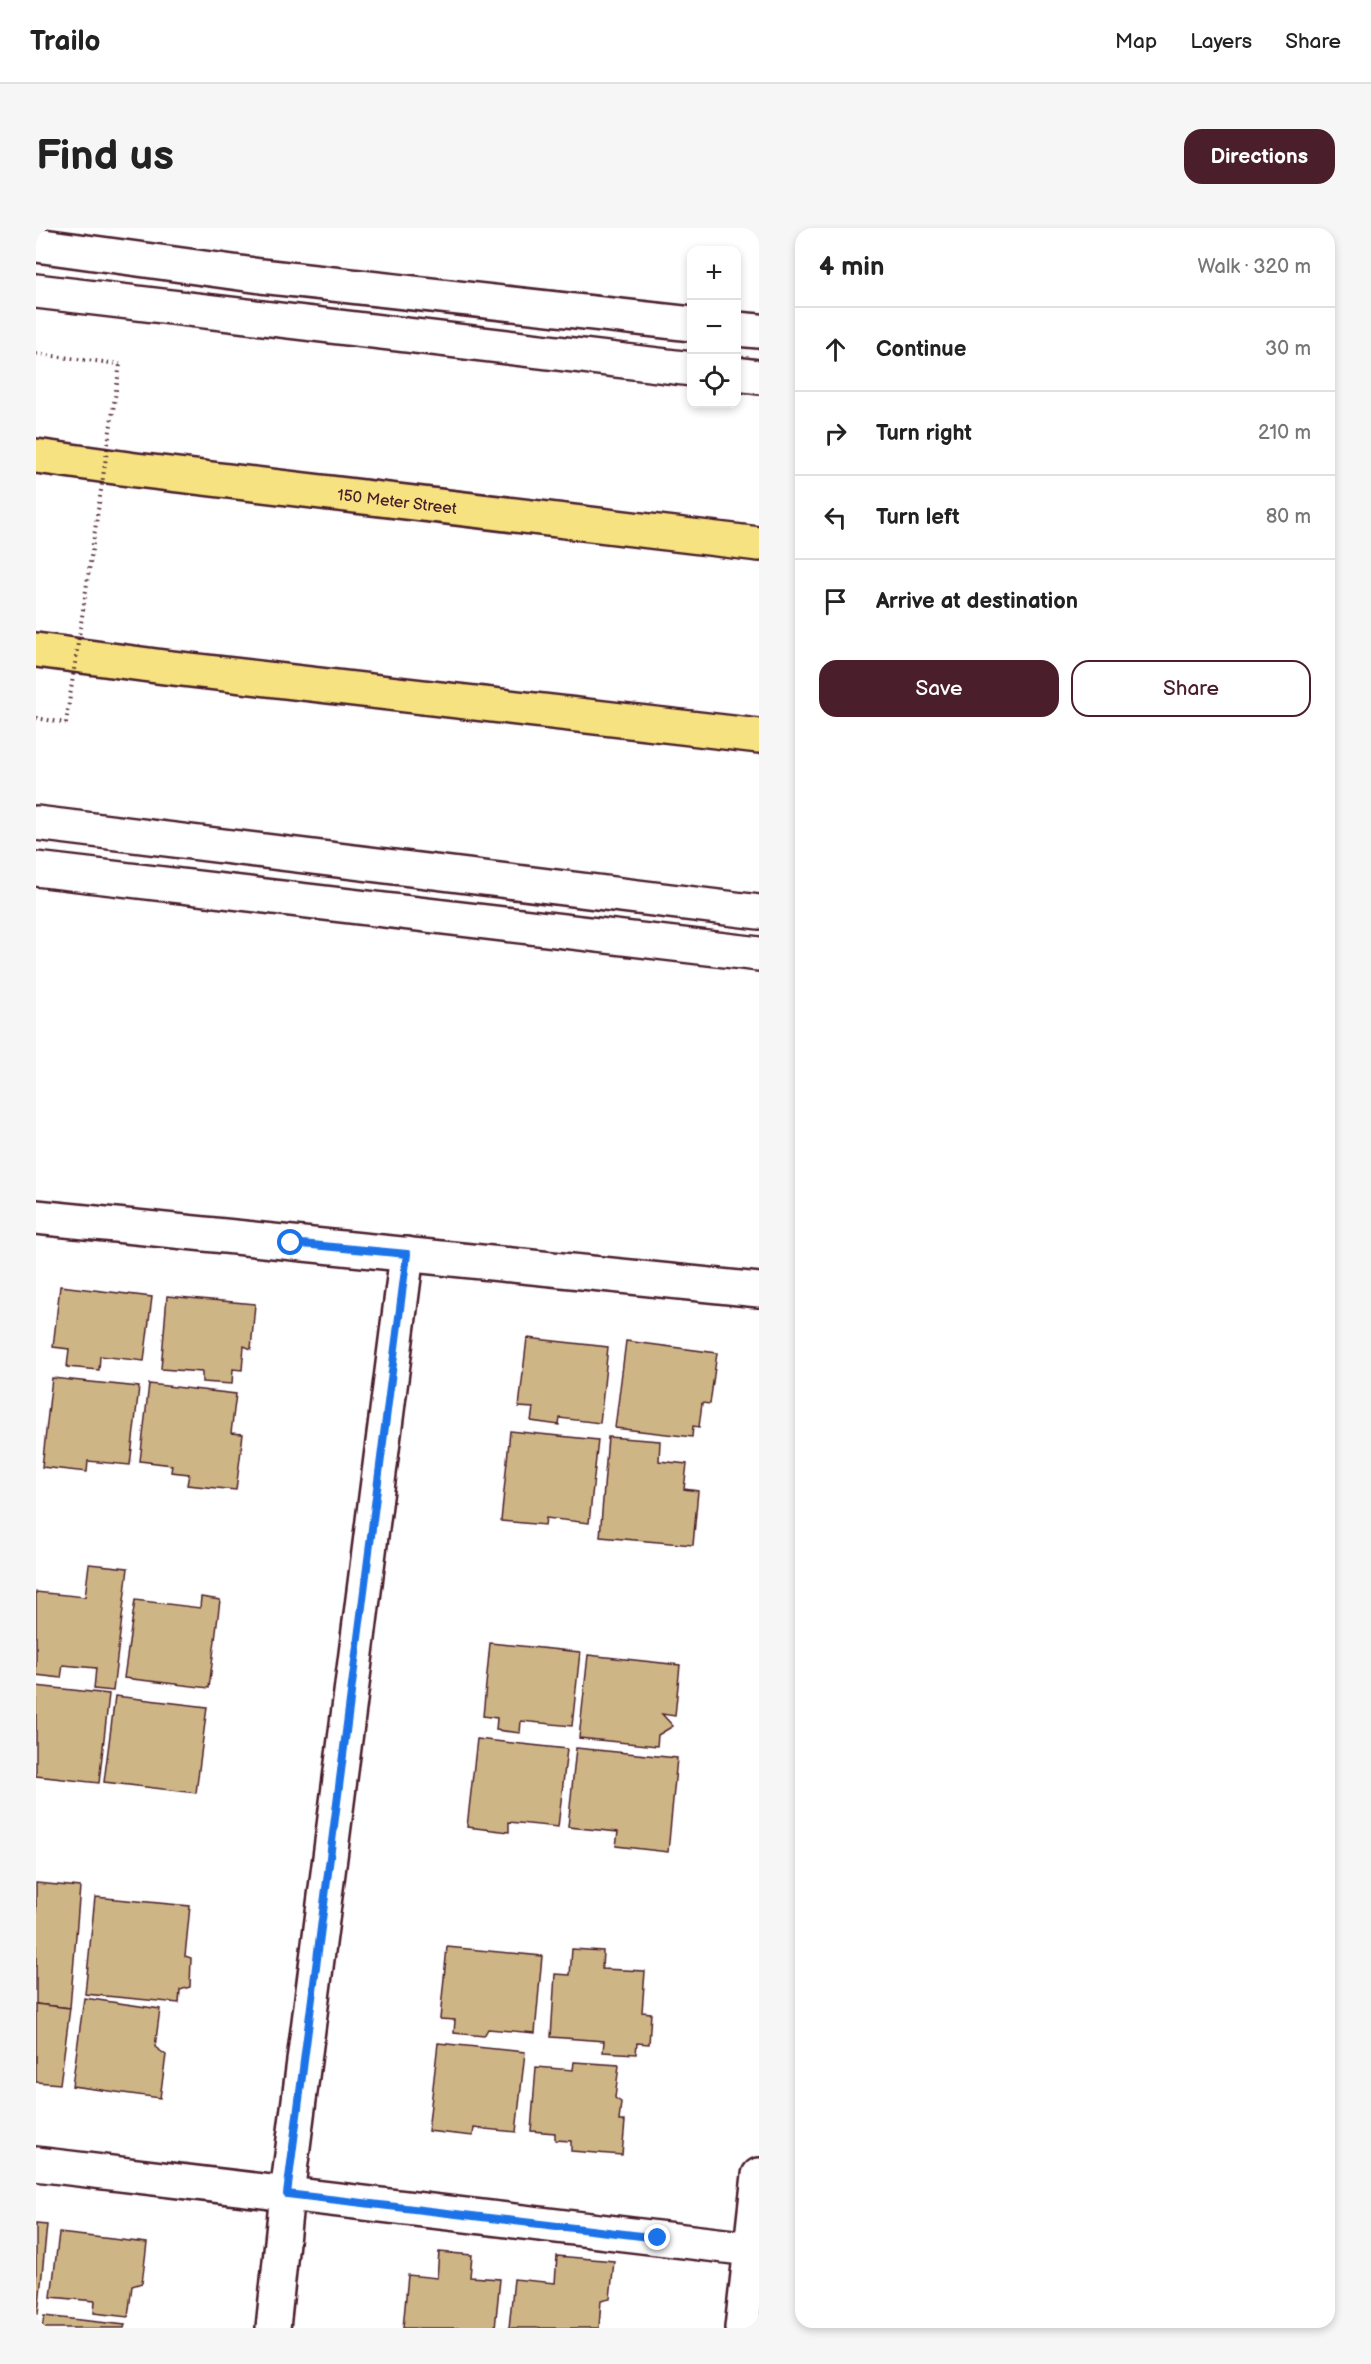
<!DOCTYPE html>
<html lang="en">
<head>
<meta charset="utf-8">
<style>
	:root { --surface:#fff; --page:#f6f6f6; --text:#222; --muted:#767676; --line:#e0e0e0; --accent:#4a1f2b }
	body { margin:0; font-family:"Balsamiq Sans",sans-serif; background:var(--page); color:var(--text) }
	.controls { position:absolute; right:18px; top:18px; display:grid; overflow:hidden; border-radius:12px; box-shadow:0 3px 9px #0003 }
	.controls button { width:54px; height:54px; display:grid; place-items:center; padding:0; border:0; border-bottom:2px solid var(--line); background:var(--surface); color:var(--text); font:30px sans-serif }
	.stop { position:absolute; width:18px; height:18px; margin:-14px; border:4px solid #1a73e8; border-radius:50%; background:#fff }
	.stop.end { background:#1a73e8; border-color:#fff; box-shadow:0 2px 6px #0008 }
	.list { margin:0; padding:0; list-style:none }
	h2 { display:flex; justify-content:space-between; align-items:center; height:78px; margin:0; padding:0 24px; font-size:26px }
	h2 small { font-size:20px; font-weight:400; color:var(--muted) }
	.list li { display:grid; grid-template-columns:39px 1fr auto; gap:18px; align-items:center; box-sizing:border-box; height:84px; padding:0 24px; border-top:2px solid var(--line) }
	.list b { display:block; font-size:22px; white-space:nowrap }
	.list em { font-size:20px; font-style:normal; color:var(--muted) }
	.actions { display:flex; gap:12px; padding:18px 24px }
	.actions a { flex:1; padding:14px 0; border:2px solid var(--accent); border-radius:18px; text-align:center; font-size:21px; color:var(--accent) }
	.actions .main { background:var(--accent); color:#fff }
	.icon { flex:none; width:33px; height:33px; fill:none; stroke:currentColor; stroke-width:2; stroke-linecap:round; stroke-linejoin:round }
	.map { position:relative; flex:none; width:723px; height:2100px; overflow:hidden; border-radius:18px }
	header { display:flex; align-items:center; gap:36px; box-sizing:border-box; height:84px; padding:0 30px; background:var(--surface); border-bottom:2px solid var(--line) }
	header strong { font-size:28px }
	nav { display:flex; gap:33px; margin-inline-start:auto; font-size:21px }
	.intro { display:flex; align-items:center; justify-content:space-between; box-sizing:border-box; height:144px; padding:0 36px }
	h1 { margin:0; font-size:42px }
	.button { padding:15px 27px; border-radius:18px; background:var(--accent); color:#fff; font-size:21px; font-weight:700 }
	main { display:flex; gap:36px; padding:0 36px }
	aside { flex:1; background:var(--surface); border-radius:18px; box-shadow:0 3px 9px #0003 }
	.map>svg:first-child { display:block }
	.building { fill:#ceb585; stroke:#4a1f2b; stroke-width:1.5 }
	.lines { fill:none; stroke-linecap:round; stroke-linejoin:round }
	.minor-casing { stroke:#4a1f2b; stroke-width:38 }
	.highway-casing { stroke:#4a1f2b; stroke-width:38 }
	.path { stroke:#4a1f2b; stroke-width:4; stroke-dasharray:1.5 4.5; stroke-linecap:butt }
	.minor { stroke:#fff; stroke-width:33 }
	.highway { stroke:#f6e281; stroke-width:33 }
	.path-bridge { stroke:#4a1f2b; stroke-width:4; stroke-dasharray:1.5 4.5; stroke-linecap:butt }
	.route { stroke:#1a73e8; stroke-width:8 }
	.labels { text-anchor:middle; stroke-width:6; stroke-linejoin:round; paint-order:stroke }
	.street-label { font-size:16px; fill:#4a1f2b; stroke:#fff }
</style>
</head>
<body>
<header>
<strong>Trailo</strong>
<nav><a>Map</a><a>Layers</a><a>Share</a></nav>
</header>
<div class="intro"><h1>Find us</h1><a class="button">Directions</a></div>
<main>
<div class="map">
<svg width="723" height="2100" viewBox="0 0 723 2100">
	<rect width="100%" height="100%" fill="#fff"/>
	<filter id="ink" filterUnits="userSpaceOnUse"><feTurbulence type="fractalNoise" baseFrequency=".0167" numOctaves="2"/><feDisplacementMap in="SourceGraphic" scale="12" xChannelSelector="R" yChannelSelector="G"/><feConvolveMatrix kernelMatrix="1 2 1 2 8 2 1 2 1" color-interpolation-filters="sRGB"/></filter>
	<g filter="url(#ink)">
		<g class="building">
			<path d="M 24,1058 L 116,1069 L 108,1133 L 64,1128 L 63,1142 L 31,1139 L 33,1121 L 17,1119 Z"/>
			<path d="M 131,1068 L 219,1076 L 215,1121 L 208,1118 L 206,1142 L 197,1141 L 196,1156 L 166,1154 L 166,1144 L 125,1141 Z"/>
			<path d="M 491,1110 L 572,1119 L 564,1195 L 524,1190 L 523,1197 L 495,1193 L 497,1180 L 483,1179 Z"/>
			<path d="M 590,1113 L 681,1125 L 674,1176 L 666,1175 L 663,1199 L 657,1198 L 656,1209 L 579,1200 Z"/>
			<path d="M 16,1150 L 103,1159 L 94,1237 L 52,1233 L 51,1244 L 6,1239 Z"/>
			<path d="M 113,1156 L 200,1166 L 195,1205 L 207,1206 L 200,1262 L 151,1257 L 153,1246 L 135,1244 L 136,1237 L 104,1233 Z"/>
			<path d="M 474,1203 L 562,1212 L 553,1295 L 510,1290 L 509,1297 L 465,1293 Z"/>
			<path d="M 572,1209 L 624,1213 L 623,1233 L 651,1236 L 648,1261 L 662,1263 L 657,1317 L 564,1309 Z"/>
			<path d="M 53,1336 L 92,1340 L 77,1463 L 58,1461 L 60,1440 L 27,1437 L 25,1450 L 0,1447 L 0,1364 L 49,1369 Z"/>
			<path d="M 165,1369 L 184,1372 L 173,1460 L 88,1450 L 99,1372 L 164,1380 Z"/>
			<path d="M 454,1415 L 544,1424 L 536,1498 L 485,1493 L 484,1505 L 460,1502 L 461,1490 L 447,1488 Z"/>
			<path d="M 552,1427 L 644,1437 L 639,1488 L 626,1486 L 637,1498 L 622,1507 L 621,1518 L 543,1510 Z"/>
			<path d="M 0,1458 L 73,1466 L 63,1555 L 0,1548 Z"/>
			<path d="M 79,1468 L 171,1479 L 160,1565 L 68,1554 Z"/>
			<path d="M 441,1511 L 531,1521 L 522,1599 L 473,1594 L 473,1604 L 431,1599 Z"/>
			<path d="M 540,1520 L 641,1530 L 632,1624 L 580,1618 L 582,1604 L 532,1599 Z"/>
			<path d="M 0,1655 L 44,1659 L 34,1780 L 0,1776 Z"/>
			<path d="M 59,1669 L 154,1678 L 149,1728 L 155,1730 L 154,1759 L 144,1762 L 143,1775 L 49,1766 Z"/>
			<path d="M 411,1719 L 506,1728 L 499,1805 L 452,1801 L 448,1808 L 418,1805 L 419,1792 L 404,1791 Z"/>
			<path d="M 536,1721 L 567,1723 L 566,1741 L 609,1743 L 606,1784 L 615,1785 L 613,1816 L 601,1815 L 600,1826 L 567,1824 L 568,1813 L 515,1809 L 519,1746 L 534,1747 Z"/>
			<path d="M 48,1770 L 124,1781 L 119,1819 L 130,1827 L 124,1870 L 36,1858 Z"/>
			<path d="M 0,1776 L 34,1780 L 24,1856 L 0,1854 Z"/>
			<path d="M 402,1815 L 489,1824 L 480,1904 L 438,1900 L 437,1908 L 392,1903 Z"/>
			<path d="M 538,1834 L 583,1837 L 579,1870 L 585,1874 L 583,1893 L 589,1893 L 586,1927 L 535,1923 L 535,1913 L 519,1912 L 519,1905 L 495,1903 L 500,1839 L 537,1842 Z"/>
			<path d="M 0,1996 L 11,1997 L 2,2086 L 0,2086 Z"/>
			<path d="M 23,2005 L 111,2015 L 106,2055 L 96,2058 L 92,2089 L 58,2085 L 59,2073 L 15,2069 Z"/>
			<path d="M 403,2024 L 436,2027 L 434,2049 L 464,2051 L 459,2100 L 367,2100 L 372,2047 L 401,2050 Z"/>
			<path d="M 521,2028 L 578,2033 L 574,2070 L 565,2072 L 563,2100 L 473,2100 L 478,2051 L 519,2055 Z"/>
			<path d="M 8,2088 L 89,2097 L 88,2100 L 6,2100 Z"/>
		</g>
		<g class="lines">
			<g class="minor-casing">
				<g id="minor">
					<path d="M 0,17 L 225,48 L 656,96"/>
					<path d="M 0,63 L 656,141"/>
					<path d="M 700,101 L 723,103"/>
					<path d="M 700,146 L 723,149"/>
					<path d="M 0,595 L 723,684"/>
					<path d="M 0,641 L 723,726"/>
					<path d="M 0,989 L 723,1062"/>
					<path d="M 0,1936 L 723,2022"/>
					<path d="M 237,2100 L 251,1966 L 371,1026"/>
					<path d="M 706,2100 L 723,1947"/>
				</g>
			</g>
			<g class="highway-casing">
				<g id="highway">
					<path id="s1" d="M 0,228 L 100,242 L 723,316"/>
					<path d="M 0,422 L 128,439 L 723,508"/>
				</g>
			</g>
			<g class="path">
				<path d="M 0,126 L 84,136"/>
				<path d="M 0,490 L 30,495"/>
			</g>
			<use href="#minor" class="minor"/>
			<use href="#highway" class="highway"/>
			<path class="path-bridge" d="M 30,495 L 84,136"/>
		</g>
	</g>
	<g class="lines" filter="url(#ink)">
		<path class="route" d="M 255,1015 L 371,1026 L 251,1966 L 622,2010"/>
	</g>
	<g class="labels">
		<g class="street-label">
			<text dy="6" stroke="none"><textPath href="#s1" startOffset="364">150 Meter Street</textPath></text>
		</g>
	</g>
</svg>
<div class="controls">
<button>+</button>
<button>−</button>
<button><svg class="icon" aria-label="locate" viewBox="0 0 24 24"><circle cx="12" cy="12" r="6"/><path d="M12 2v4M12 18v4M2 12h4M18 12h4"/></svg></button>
</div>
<div class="stop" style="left:255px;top:1015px"></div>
<div class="stop end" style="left:622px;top:2010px"></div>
</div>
<aside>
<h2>4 min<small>Walk · 320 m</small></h2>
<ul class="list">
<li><svg class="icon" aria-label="ahead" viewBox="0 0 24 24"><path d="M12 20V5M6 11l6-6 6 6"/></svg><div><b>Continue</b></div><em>30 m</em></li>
<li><svg class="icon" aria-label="right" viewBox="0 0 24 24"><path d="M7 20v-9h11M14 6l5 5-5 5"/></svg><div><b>Turn right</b></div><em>210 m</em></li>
<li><svg class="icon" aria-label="left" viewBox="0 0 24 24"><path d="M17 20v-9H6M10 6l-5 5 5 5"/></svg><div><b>Turn left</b></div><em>80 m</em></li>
<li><svg class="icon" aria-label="arrive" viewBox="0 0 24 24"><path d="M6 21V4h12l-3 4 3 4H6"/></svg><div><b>Arrive at destination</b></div></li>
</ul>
<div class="actions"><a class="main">Save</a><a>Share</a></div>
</aside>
</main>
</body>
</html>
